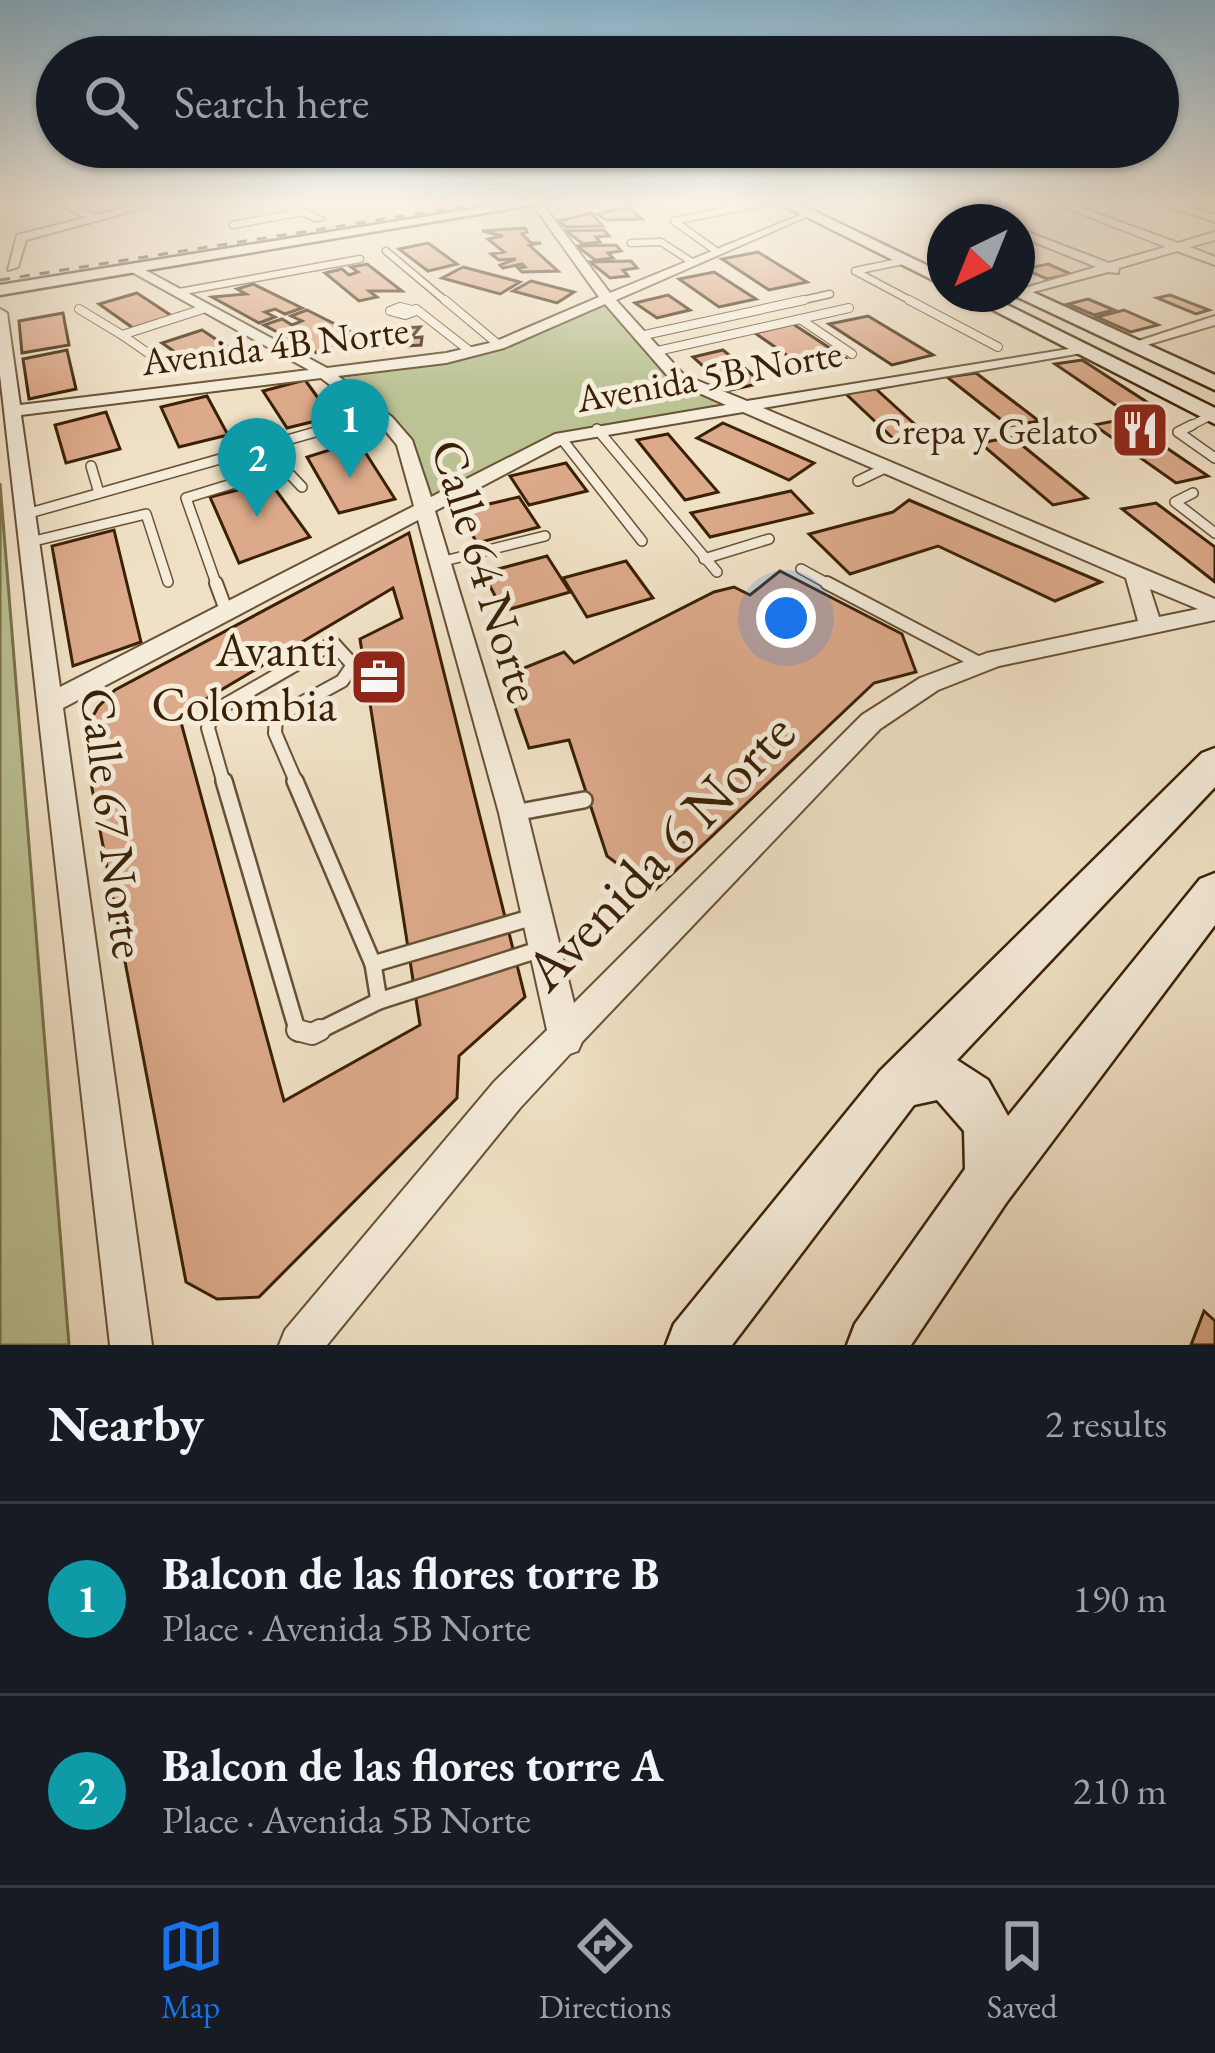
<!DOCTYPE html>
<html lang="en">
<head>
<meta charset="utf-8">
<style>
	:root { --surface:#171b24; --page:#20242c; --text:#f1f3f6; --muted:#9ea1a6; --line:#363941; --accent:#1a73e8 }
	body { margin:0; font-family:"EB Garamond",serif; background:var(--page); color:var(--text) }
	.compass { position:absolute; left:927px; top:204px; width:108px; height:108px; border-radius:50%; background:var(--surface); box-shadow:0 3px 9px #0004; rotate:223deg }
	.you { position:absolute; left:786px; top:618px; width:42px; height:42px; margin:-30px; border:9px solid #fff; border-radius:50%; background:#1a73e8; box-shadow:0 0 0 18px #1a73e833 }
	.badge { display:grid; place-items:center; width:78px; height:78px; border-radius:50%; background:var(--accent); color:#fff; font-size:39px; font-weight:700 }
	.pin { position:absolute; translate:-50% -99px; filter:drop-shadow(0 3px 6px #0008) }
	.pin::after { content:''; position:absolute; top:63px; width:42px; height:36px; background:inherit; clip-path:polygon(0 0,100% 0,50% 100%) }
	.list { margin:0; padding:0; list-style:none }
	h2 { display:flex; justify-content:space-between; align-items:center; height:156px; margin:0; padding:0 48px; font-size:51px }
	h2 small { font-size:39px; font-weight:400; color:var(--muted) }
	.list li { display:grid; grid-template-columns:78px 1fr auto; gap:36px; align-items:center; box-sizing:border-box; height:192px; padding:0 48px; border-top:3px solid var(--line) }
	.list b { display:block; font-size:45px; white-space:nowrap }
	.list p { margin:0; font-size:39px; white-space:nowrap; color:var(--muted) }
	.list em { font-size:39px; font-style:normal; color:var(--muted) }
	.icon { flex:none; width:66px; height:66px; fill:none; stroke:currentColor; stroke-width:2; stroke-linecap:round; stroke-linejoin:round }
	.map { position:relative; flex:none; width:1215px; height:1345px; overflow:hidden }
	.search { position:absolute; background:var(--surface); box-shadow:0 3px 9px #0004; left:36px; right:36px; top:36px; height:132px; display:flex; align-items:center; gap:30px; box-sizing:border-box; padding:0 42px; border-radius:66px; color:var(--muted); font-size:45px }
	.sheet { height:540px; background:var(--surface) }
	nav { display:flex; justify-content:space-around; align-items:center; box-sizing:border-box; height:168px; border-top:3px solid var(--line); background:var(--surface); font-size:33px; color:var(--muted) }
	nav a { display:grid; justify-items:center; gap:6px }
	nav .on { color:var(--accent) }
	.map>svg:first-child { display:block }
	.green { fill:#bbc294; stroke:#7a724c; stroke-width:3 }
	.building { fill:#dca98a; stroke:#3a2105; stroke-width:3; fill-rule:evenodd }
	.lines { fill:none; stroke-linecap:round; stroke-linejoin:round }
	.lane-far5-casing { stroke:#685135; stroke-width:9 }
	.lane-far4-casing { stroke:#685135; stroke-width:10 }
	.lane-far3-casing { stroke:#685135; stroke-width:12 }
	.lane-far2-casing { stroke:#685135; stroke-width:16 }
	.lane-far1-casing { stroke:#685135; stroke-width:20 }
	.lane-casing { stroke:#685135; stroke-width:24 }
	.street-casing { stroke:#685135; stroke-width:4 }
	.secondary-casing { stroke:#3a2105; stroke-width:5 }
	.lane-far5 { stroke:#f5ecda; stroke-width:6 }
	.lane-far4 { stroke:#f5ecda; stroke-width:8 }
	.lane-far3 { stroke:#f5ecda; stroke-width:9 }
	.lane-far2 { stroke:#f5ecda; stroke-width:12 }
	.lane-far1 { stroke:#f5ecda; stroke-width:15 }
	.lane { stroke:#f5ecda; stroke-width:20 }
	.street { fill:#f5ecda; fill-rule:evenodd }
	.secondary { fill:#f5ecda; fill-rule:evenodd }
	.rail { stroke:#3a2105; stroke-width:3; stroke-dasharray:10 10; stroke-linecap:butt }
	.labels { text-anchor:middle; stroke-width:10; stroke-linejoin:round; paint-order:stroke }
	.far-street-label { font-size:39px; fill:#3a2105; stroke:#f5ecda }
	.far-poi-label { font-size:39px; fill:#3a2105; stroke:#f5ecda; text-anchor:end }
	.street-label { font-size:48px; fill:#3a2105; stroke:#f5ecda }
	.poi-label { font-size:48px; fill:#3a2105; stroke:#f5ecda; text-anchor:end }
	.near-street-label { font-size:57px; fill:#3a2105; stroke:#f5ecda }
</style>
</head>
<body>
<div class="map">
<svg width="1215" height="1345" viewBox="0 0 1215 1345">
	<rect width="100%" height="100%" fill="#f0e1c6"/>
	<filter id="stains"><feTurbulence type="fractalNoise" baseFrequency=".00167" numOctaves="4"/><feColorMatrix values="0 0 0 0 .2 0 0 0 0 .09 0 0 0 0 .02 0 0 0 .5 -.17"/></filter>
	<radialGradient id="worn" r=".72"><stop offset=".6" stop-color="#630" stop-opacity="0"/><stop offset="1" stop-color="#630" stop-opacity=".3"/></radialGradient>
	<g class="green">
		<path d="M 606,297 L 678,378 L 737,405 L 561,438 L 425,508 L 406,444 L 321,373 L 499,345 Z"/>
		<path d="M 0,483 L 69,1345 L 0,1345 Z"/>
	</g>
	<g class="building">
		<path d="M 629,207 L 642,219 L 606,220 L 597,214 Z"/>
		<path d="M 591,213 L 603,226 L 566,227 L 558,221 Z"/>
		<path d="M 525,228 L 527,232 L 522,234 L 531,243 L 541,243 L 529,245 L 558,271 L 522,272 L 518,268 L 525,267 L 522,264 L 503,268 L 500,265 L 516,259 L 499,260 L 491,254 L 504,252 L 488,239 L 503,236 L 482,231 Z"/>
		<path d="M 604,230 L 609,236 L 596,237 L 600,242 L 583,244 L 566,231 Z"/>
		<path d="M 428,243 L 457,264 L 428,271 L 399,249 Z"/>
		<path d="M 616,245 L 621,251 L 608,253 L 613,258 L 595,260 L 577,246 Z"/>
		<path d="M 758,252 L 807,282 L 769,290 L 722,259 Z"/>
		<path d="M 631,261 L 637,268 L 623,270 L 628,276 L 610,278 L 590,262 Z"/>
		<path d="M 367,264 L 402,291 L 369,291 L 377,297 L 359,301 L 325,273 L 342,269 L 349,275 L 358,272 L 351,267 Z"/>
		<path d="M 1048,264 L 1071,274 L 1047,279 L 1024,269 Z"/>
		<path d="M 463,267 L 520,282 L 500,294 L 442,278 Z"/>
		<path d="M 714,272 L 756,299 L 719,307 L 679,279 Z"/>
		<path d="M 531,281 L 574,292 L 557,303 L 513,291 Z"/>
		<path d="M 253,284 L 302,308 L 285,314 L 275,309 L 265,312 L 275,317 L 259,323 L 212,297 L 246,294 L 237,289 Z"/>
		<path d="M 137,293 L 172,316 L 133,328 L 99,304 Z"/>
		<path d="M 668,295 L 690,310 L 657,318 L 635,303 Z"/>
		<path d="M 1170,295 L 1209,310 L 1196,314 L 1157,298 Z"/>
		<path d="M 1088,299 L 1114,310 L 1094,315 L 1068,304 Z"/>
		<path d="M 307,310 L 361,337 L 346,343 L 335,337 L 325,341 L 336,347 L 319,354 L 264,325 L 282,319 L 292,325 L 302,321 L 291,316 Z"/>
		<path d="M 1124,310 L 1158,325 L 1131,332 L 1097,317 Z"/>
		<path d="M 63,313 L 69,345 L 22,353 L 19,321 Z"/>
		<path d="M 868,316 L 933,355 L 892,365 L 829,324 Z"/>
		<path d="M 793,324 L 845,358 L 805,368 L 755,333 Z"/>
		<path d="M 420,327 L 411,338 L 422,337 L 421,345 L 372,348 L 382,336 L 372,337 L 373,330 Z"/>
		<path d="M 202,330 L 243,357 L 202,371 L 162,343 Z"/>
		<path d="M 67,350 L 76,389 L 29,399 L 23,359 Z"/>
		<path d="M 723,350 L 762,383 L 730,390 L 693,357 Z"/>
		<path d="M 1082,360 L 1153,406 L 1124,411 L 1055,364 Z"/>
		<path d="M 976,373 L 1039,421 L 1009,426 L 947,377 Z"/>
		<path d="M 305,380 L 332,417 L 287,428 L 263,391 Z"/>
		<path d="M 876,389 L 932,440 L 900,445 L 845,393 Z"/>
		<path d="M 207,396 L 228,435 L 179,447 L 161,407 Z"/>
		<path d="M 106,412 L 120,449 L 66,463 L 55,425 Z"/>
		<path d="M 1124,419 L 1208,476 L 1176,483 L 1094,425 Z"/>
		<path d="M 723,423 L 814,463 L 789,480 L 697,438 Z"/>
		<path d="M 668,434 L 718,492 L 685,500 L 637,440 Z"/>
		<path d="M 1012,437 L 1087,498 L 1053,505 L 980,443 Z"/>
		<path d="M 358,441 L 395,499 L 339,513 L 307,457 Z"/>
		<path d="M 566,463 L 587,491 L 529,505 L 510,476 Z"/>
		<path d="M 270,482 L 310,537 L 239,563 L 210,497 Z"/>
		<path d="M 791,491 L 812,513 L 710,537 L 691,513 Z"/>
		<path d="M 519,497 L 539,527 L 477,543 L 459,511 Z"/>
		<path d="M 909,500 L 1101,582 L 1055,601 L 938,546 L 850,574 L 809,534 L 893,512 Z"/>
		<path d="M 1156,503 L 1215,547 L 1215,582 L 1122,509 Z"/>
		<path d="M 114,530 L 141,642 L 73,666 L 52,546 Z"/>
		<path d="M 409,533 L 525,997 L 459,1056 L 457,1098 L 259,1297 L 217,1299 L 186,1282 L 84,746 L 88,725 L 98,707 L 115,690 ZM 393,588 L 402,618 L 360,639 L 420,1025 L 284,1101 L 179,715 Z"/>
		<path d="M 547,556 L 570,592 L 503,611 L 483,573 Z"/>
		<path d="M 626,561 L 653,598 L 587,617 L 563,578 Z"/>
		<path d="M 780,571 L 902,634 L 916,672 L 874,683 L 654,891 L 607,856 L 569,740 L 529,748 L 504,676 L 564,652 L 574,663 L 714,592 L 734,587 L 750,595 Z"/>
		<path d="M 1204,1311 L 1215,1321 L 1215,1345 L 1191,1345 Z"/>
	</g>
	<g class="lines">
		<g class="lane-far5-casing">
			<g id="lane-far5">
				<path d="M 233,225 L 302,212"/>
				<path d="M 631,243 L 661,242 L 692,262"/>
				<path d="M 386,251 L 448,303"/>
				<path d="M 716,251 L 674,221 L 768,202"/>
				<path d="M 903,261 L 855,271 L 915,303"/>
				<path d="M 179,292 L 360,259"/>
				<path d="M 790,303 L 830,294"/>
			</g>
		</g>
		<g class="lane-far4-casing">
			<g id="lane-far4">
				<path d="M 445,300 L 499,345"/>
				<path d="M 909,300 L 998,347"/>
				<path d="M 400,307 L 416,311 L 405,315 L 390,311 Z"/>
				<path d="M 79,309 L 122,335 L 206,308"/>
				<path d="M 416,309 L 471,352"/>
				<path d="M 800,319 L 852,354"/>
				<path d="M 122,335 L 171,369"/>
				<path d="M 640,336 L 804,300"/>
				<path d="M 653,352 L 849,308"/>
				<path d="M 329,428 L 354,421"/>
				<path d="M 1186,428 L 1212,415"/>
			</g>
		</g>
		<g class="lane-far3-casing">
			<g id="lane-far3">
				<path d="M 1192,425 L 1178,432 L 1215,458"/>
				<path d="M 597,429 L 717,572"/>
				<path d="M 561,438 L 642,541"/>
				<path d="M 91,466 L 99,493"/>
				<path d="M 858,481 L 883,469"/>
				<path d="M 1193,493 L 1175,502 L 1215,533"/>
				<path d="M 26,514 L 340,425"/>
				<path d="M 30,542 L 146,514 L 168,582"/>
				<path d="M 704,559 L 769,539"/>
				<path d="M 440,562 L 545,536"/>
				<path d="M 801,569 L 832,586"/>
				<path d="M 217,586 L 186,498 L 284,468 L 302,487"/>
			</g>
		</g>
		<g class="lane-far2-casing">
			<g id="lane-far2">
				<path d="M 216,583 L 226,610"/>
				<path d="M 827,583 L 981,664"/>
				<path d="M 224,784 L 208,728 L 213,712 L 333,643 L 353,665 L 342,681 L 276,717 L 275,733 L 297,784"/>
			</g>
		</g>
		<g class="lane-far1-casing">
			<g id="lane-far1">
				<path d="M 224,781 L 298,1033"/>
				<path d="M 295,781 L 373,964 L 379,1001 L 314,1033"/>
				<path d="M 514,813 L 584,800"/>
				<path d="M 373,964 L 533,917"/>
				<path d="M 379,1001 L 544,948"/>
			</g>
		</g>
		<g class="lane-casing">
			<path id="lane" d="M 297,1030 L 312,1034 L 320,1030"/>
		</g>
		<g class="street-casing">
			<g id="street">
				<path d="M 56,202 L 69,202 L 96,215 L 148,202 L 165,202 L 26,240 L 18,267 L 8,270 L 17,235 L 85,218 Z"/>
				<path d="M 273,202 L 287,202 L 325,219 L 315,221 Z"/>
				<path d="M 531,202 L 541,202 L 610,293 L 810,211 L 810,215 L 616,300 L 684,375 L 747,401 L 1087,346 L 1089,349 L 1082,353 L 763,408 L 1215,599 L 1215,620 L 999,666 L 938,690 L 880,729 L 582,1042 L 578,1051 L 570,1054 L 520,1108 L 327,1345 L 279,1345 L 285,1330 L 494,1082 L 547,1030 L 499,813 L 418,520 L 63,708 L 152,1345 L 110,1345 L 0,375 L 0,309 L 7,313 L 20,405 L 309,370 L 130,271 L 128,268 L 134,264 L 327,368 L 446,353 L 494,342 L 599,297 ZM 605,304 L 672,381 L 726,405 L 555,434 L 431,497 L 412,440 L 392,417 L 338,376 L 446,363 L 504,348 ZM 321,378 L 380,424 L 397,445 L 414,506 L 60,687 L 21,415 ZM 743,412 L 1126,578 L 1138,621 L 987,653 L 920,678 L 862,715 L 574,1003 L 527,813 L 435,511 L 566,442 ZM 1150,589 L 1198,609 L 1159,617 Z"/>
				<path d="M 941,202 L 955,202 L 1002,222 L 986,222 Z"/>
				<path d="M 1051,202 L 1065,202 L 1178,243 L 1215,232 L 1215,240 L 1190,247 L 1215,257 L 1215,265 L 1177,251 L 1119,268 L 1118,273 L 1108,272 L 1018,296 L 1018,290 L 1096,267 L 1017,235 L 1017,228 L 1109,263 L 1166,247 Z"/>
				<path d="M 1157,202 L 1172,202 L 1215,215 L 1215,222 Z"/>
				<path d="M 1215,316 L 1215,325 L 1133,349 L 1126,345 Z"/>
			</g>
		</g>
		<g class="secondary-casing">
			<g id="secondary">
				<path d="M 516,202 L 549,202 L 0,295 L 0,285 Z"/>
				<path d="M 777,202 L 795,202 L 945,274 L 945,286 Z"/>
				<path d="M 1017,285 L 1215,375 L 1215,390 L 1011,294 L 1017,294 Z"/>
				<path d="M 962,294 L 985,294 L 1215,408 L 1215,424 Z"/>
				<path d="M 1215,748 L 1215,787 L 957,1060 L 988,1080 L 1008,1116 L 1200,879 L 1215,873 L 1215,925 L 1006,1203 L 911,1345 L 847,1345 L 855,1324 L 965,1169 L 964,1131 L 937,1100 L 914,1105 L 732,1345 L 666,1345 L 674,1324 L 880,1071 L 1202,753 Z"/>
			</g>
		</g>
		<use href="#lane-far5" class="lane-far5"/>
		<use href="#lane-far4" class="lane-far4"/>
		<use href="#lane-far3" class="lane-far3"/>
		<use href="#lane-far2" class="lane-far2"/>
		<use href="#lane-far1" class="lane-far1"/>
		<use href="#lane" class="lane"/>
		<use href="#street" class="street"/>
		<use href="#secondary" class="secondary"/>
		<path class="rail" d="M 0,280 L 491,202"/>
	</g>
	<linearGradient id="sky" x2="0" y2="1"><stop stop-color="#89b8d4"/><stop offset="0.52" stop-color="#f8f2e5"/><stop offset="1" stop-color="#f8f2e5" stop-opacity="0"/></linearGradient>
	<rect width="1215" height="390" fill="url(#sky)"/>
	<defs>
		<g id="restaurant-square" transform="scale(3)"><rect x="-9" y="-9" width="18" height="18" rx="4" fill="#8f2418" stroke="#f5ecda"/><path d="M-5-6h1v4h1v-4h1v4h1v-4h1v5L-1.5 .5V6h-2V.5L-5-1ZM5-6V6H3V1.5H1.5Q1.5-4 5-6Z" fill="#fff"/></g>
		<g id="office-square" transform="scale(3)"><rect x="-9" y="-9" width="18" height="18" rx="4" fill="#8f2418" stroke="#f5ecda"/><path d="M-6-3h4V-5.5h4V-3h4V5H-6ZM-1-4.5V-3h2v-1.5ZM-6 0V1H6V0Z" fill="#fff"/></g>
	</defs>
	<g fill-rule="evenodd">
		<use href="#restaurant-square" x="1140" y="430"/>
		<use href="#office-square" x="379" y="677"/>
	</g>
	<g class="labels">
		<g class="far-street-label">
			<text transform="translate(275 345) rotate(-7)" y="14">Avenida 4B Norte</text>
			<text transform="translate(709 375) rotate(-10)" y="14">Avenida 5B Norte</text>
		</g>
		<g class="far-poi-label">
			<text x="1098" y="444">Crepa y Gelato</text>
		</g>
		<g class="street-label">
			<text transform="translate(487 571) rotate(73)" y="17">Calle 64 Norte</text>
			<text transform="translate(114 823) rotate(83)" y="17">Calle 67 Norte</text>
		</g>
		<g class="poi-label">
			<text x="337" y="666">Avanti<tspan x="337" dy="55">Colombia</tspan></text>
		</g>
		<g class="near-street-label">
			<text transform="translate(659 851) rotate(-46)" y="20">Avenida 6 Norte</text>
		</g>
	</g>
	<rect width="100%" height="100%" filter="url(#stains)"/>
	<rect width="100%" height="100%" fill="url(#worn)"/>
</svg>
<svg class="compass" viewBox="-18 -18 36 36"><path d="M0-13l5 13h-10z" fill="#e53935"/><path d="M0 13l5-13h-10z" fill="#9ea1a6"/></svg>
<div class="you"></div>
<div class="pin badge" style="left:350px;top:478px;background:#0f9aa8">1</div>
<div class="pin badge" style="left:257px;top:517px;background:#0f9aa8">2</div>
<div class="search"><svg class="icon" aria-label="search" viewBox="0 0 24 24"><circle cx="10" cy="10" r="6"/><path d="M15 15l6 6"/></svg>Search here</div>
</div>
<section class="sheet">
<h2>Nearby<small>2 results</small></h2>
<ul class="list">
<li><span class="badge" style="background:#0f9aa8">1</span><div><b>Balcon de las flores torre B</b><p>Place · Avenida 5B Norte</p></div><em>190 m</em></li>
<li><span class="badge" style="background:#0f9aa8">2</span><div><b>Balcon de las flores torre A</b><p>Place · Avenida 5B Norte</p></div><em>210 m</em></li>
</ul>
</section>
<nav>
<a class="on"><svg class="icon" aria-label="map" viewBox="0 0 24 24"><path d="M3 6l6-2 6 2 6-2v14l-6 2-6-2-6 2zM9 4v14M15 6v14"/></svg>Map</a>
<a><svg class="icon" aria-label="directions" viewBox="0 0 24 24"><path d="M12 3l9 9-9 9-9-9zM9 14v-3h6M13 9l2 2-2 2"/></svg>Directions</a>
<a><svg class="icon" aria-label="saved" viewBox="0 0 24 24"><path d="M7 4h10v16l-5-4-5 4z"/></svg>Saved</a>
</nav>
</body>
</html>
